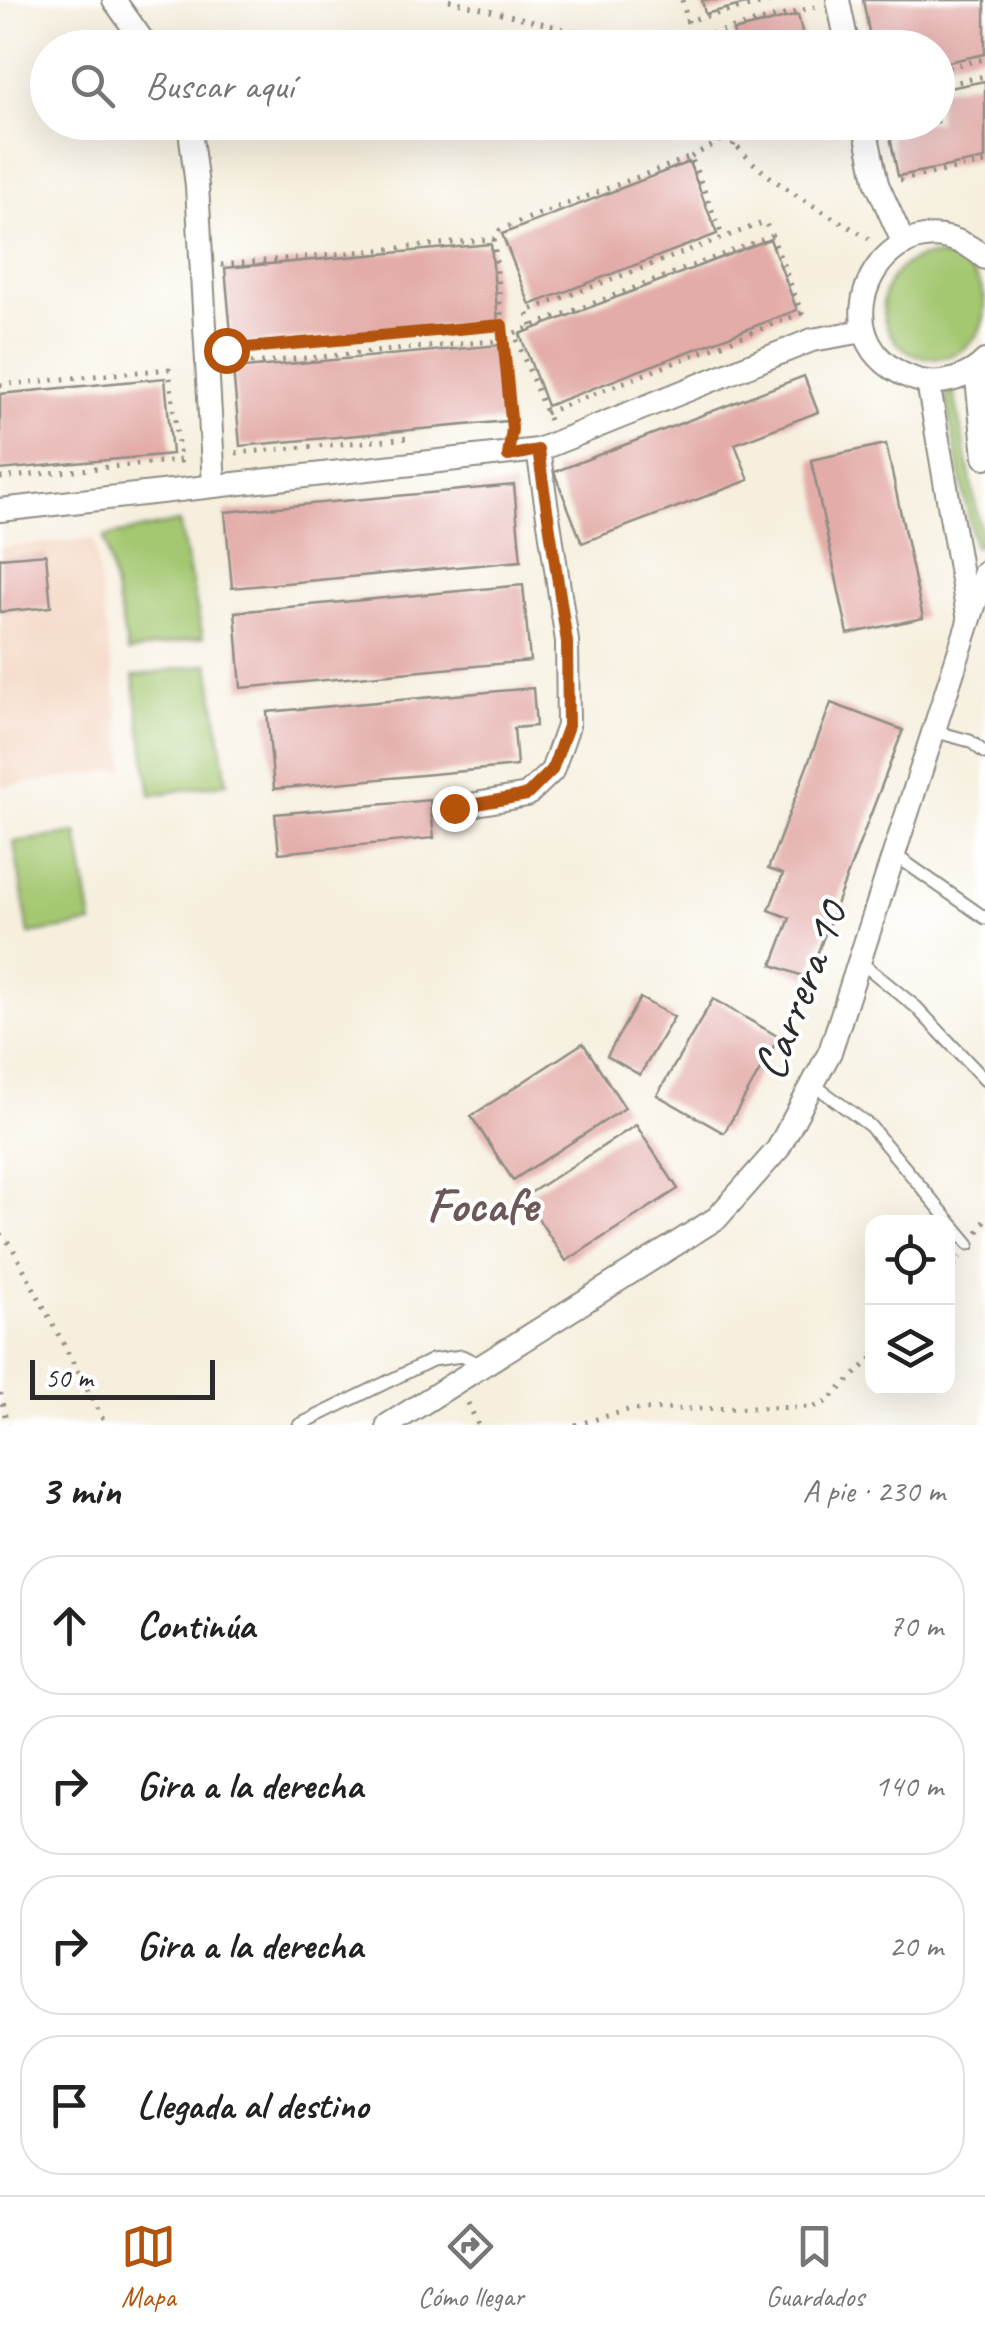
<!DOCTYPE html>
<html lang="es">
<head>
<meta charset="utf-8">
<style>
	:root { --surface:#fff; --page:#f6f6f6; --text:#222; --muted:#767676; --line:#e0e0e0; --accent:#b45309 }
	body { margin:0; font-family:Caveat,sans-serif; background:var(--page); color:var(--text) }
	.controls { position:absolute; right:30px; bottom:30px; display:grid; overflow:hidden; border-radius:20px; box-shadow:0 10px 40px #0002 }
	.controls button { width:90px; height:90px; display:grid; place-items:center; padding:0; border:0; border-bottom:2px solid var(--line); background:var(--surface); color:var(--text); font:50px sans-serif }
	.scale { position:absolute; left:30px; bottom:25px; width:185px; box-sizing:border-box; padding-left:10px; border:5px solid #2b2b2b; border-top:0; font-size:28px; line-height:35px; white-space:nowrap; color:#2b2b2b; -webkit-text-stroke:8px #fff; paint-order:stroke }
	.stop { position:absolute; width:30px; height:30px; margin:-22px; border:8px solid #b45309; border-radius:50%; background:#fff }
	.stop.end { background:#b45309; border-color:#fff; box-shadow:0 2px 10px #0008 }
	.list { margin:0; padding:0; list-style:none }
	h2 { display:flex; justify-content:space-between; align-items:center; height:130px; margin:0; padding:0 40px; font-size:42px }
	h2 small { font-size:32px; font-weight:400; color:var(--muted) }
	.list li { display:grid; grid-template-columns:65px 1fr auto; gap:30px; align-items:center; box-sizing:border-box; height:140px; margin:0 20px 20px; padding:0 20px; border:2px solid var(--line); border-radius:40px }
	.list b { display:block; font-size:38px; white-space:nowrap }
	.list em { font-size:32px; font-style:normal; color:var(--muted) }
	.icon { flex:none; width:55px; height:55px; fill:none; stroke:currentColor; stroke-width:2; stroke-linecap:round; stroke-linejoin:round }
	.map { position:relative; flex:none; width:985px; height:1425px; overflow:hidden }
	.search { position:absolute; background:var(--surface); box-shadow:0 10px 40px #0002; left:30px; right:30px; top:30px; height:110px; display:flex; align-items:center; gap:25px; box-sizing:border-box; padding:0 35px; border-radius:55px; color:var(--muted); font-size:38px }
	.sheet { height:770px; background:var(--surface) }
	nav { display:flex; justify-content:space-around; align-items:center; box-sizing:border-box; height:140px; border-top:2px solid var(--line); background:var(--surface); font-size:28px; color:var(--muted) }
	nav a { display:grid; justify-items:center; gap:5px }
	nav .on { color:var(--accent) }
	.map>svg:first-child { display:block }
	.built { fill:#f3d4bf }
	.green { fill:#a4c771; stroke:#68794e; stroke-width:2.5 }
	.building { fill:#e3aca8 }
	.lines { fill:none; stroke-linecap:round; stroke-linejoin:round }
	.service-casing { stroke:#908d84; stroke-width:15 }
	.minor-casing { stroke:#908d84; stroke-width:26 }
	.path { stroke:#908d84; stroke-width:5; stroke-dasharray:2.5 8; stroke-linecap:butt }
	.service { stroke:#fff; stroke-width:11 }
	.minor { stroke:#fff; stroke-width:22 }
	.route { stroke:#b45309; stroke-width:12 }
	.labels { text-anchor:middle; stroke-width:8; stroke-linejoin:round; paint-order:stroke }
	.street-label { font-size:48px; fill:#2b2b2b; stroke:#fff }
	.neighbourhood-label { font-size:50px; font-weight:bold; fill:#6b5857; stroke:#fff }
</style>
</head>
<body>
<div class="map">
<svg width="985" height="1425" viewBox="0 0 985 1425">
	<rect width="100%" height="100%" fill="#fff"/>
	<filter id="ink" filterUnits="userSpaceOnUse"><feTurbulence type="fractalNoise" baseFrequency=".01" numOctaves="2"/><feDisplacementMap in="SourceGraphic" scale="20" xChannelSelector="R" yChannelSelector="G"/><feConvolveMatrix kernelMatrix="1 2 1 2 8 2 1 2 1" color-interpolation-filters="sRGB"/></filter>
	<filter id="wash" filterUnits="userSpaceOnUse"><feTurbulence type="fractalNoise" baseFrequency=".0048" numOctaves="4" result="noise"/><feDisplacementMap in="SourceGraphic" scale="40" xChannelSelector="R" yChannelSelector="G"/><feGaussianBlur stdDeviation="2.25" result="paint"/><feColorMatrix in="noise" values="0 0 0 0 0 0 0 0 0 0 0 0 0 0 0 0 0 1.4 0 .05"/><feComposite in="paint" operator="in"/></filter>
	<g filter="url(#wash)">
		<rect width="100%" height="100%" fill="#f6efde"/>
		<path class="built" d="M 94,539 L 126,769 L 0,787 L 0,547 Z"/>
		<g class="green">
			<circle cx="934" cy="307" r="51"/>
			<path d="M 954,393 L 983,544 L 974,546 L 945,394 Z"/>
			<path d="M 179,522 L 203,637 L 128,652 L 104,537 Z"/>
			<path d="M 209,664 L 227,783 L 151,795 L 133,676 Z"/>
			<path d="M 77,833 L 92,924 L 29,934 L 14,842 Z"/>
		</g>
		<g id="blocks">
			<g class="building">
				<path d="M 702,0 L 758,0 L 758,1 L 705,14 Z"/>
				<path d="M 863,0 L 985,0 L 985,54 L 938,64 L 938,48 L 872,48 Z"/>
				<path d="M 798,15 L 806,48 L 737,48 L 733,31 Z"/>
				<path d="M 985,81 L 985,159 L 898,176 L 887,122 L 938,122 L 938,90 Z"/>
				<path d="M 689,162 L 717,234 L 530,305 L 502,234 Z"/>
				<path d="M 770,239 L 797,310 L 547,406 L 520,334 Z"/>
				<path d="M 491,244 L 498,321 L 232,345 L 225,268 Z"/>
				<path d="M 500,345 L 507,421 L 240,446 L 233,369 Z"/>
				<path d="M 804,376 L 818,412 L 735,444 L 749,480 L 582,543 L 554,472 Z"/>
				<path d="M 165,378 L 172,454 L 0,470 L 0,394 Z"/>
				<path d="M 886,444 L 923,618 L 848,634 L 811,460 Z"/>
				<path d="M 514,485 L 521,561 L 232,588 L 225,512 Z"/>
				<path d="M 46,554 L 51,607 L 0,612 L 0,558 Z"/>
				<path d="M 523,585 L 530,661 L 241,688 L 235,612 Z"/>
				<path d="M 533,688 L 536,726 L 514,728 L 517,766 L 274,789 L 267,712 Z"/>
				<path d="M 831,703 L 903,730 L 808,978 L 772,965 L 790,918 L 769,910 L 783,874 L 768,869 Z"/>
				<path d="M 430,800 L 434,838 L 279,853 L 275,814 Z"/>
				<path d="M 640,998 L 674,1017 L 640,1075 L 607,1056 Z"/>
				<path d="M 713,999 L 779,1037 L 724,1133 L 657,1095 Z"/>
				<path d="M 583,1043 L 625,1108 L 513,1180 L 471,1116 Z"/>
				<path d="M 636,1125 L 678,1189 L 566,1261 L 524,1197 Z"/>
			</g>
		</g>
	</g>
	<g filter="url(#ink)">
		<use href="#blocks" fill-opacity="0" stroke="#908d84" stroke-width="2.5"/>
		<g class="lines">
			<g class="service-casing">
				<g id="service">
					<path d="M 937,732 L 970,741 L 985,753"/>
					<path d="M 895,855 L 985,918"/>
					<path d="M 858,960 L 916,1007 L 985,1080"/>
					<path d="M 813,1084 L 870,1126 L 969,1244"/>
					<path d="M 299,1425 L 432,1360 L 462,1356 L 482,1366"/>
				</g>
			</g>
			<g class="minor-casing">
				<g id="minor">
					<path d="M 114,0 L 148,48"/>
					<path d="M 838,0 L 848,48"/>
					<path d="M 189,122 L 197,186 L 214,485"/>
					<path d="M 864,122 L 877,184 L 904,244"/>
					<path d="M 985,258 C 890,177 799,347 921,381 C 942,386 970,377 985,361"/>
					<path d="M 976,369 L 985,457"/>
					<path d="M 928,382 L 968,615"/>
					<path d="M 0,510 L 538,450 L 812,340 L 864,331"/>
					<path d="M 454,808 L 527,795 L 552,771 L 568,726 L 567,641 L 538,450"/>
					<path d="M 388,1425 L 717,1218 L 778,1149 L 830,1052 L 985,572"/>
				</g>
			</g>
			<g class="path">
				<path d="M 449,0 L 589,35 L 620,48"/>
				<path d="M 682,0 L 695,48"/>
				<path d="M 685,21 L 778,0"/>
				<path d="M 691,39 L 815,7"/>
				<path d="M 938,69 L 985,59"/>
				<path d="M 938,86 L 985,76"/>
				<path d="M 720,122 C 750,177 822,209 874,242"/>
				<path d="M 733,146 L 743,122"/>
				<path d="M 691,157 L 728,137"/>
				<path d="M 900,180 L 985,163"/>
				<path d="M 494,239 L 512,431"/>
				<path d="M 221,265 L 494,239 L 500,230 L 521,221 L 691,157 L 723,238"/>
				<path d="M 532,326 L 527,311 L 765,222 L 772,236"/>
				<path d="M 229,350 L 502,325"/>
				<path d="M 230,365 L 504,340"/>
				<path d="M 0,385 L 169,369 L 181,467"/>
				<path d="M 545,413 L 802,313"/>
				<path d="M 549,420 L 514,333 L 772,236 L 804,319"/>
				<path d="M 236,453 L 410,438"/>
				<path d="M 0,478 L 180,460"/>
				<path d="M 978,1232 L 985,1221"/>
				<path d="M 0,1234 L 11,1245 L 106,1425"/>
				<path d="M 948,1275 L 960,1257"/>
				<path d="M 0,1393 L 7,1425"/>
				<path d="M 468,1403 L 478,1425"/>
				<path d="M 575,1425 L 628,1410 L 814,1407 L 828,1401 L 872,1358"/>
			</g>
			<use href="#service" class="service"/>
			<use href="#minor" class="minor"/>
		</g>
	</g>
	<g class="lines" filter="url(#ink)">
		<path class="route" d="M 226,350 L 502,325 L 512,429 L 508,456 L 538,450 L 567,642 L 568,726 L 552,770 L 527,795 L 454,808"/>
	</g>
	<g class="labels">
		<g class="street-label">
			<text transform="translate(799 990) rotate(-69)" y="17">Carrera 10</text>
		</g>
		<g class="neighbourhood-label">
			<text x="482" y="1221">Focafe</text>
		</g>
	</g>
</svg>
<div class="controls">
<button><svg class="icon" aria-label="locate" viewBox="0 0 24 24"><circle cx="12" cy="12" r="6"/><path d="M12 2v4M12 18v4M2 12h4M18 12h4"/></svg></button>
<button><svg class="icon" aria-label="layers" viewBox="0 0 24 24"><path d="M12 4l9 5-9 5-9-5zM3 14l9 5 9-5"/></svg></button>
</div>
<div class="scale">50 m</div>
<div class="stop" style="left:226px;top:350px"></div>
<div class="stop end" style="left:454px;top:808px"></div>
<div class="search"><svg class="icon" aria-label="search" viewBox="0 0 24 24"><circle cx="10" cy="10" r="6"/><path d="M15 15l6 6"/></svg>Buscar aquí</div>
</div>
<section class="sheet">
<h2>3 min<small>A pie · 230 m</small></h2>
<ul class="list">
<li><svg class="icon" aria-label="ahead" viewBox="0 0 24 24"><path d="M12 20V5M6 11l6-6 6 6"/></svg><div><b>Continúa</b></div><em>70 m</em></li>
<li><svg class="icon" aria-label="right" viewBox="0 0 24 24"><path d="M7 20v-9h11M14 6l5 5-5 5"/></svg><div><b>Gira a la derecha</b></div><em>140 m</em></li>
<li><svg class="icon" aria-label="right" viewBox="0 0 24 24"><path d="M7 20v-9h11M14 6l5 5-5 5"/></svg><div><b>Gira a la derecha</b></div><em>20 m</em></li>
<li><svg class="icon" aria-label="arrive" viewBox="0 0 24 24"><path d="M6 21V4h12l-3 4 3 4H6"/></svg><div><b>Llegada al destino</b></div></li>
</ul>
</section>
<nav>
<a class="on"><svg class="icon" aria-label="map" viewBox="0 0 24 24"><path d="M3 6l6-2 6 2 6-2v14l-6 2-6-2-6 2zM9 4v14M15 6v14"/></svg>Mapa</a>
<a><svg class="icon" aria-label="directions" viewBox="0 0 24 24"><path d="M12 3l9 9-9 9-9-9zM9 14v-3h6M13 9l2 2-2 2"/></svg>Cómo llegar</a>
<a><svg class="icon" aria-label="saved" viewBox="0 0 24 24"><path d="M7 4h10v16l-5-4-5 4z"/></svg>Guardados</a>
</nav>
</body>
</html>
